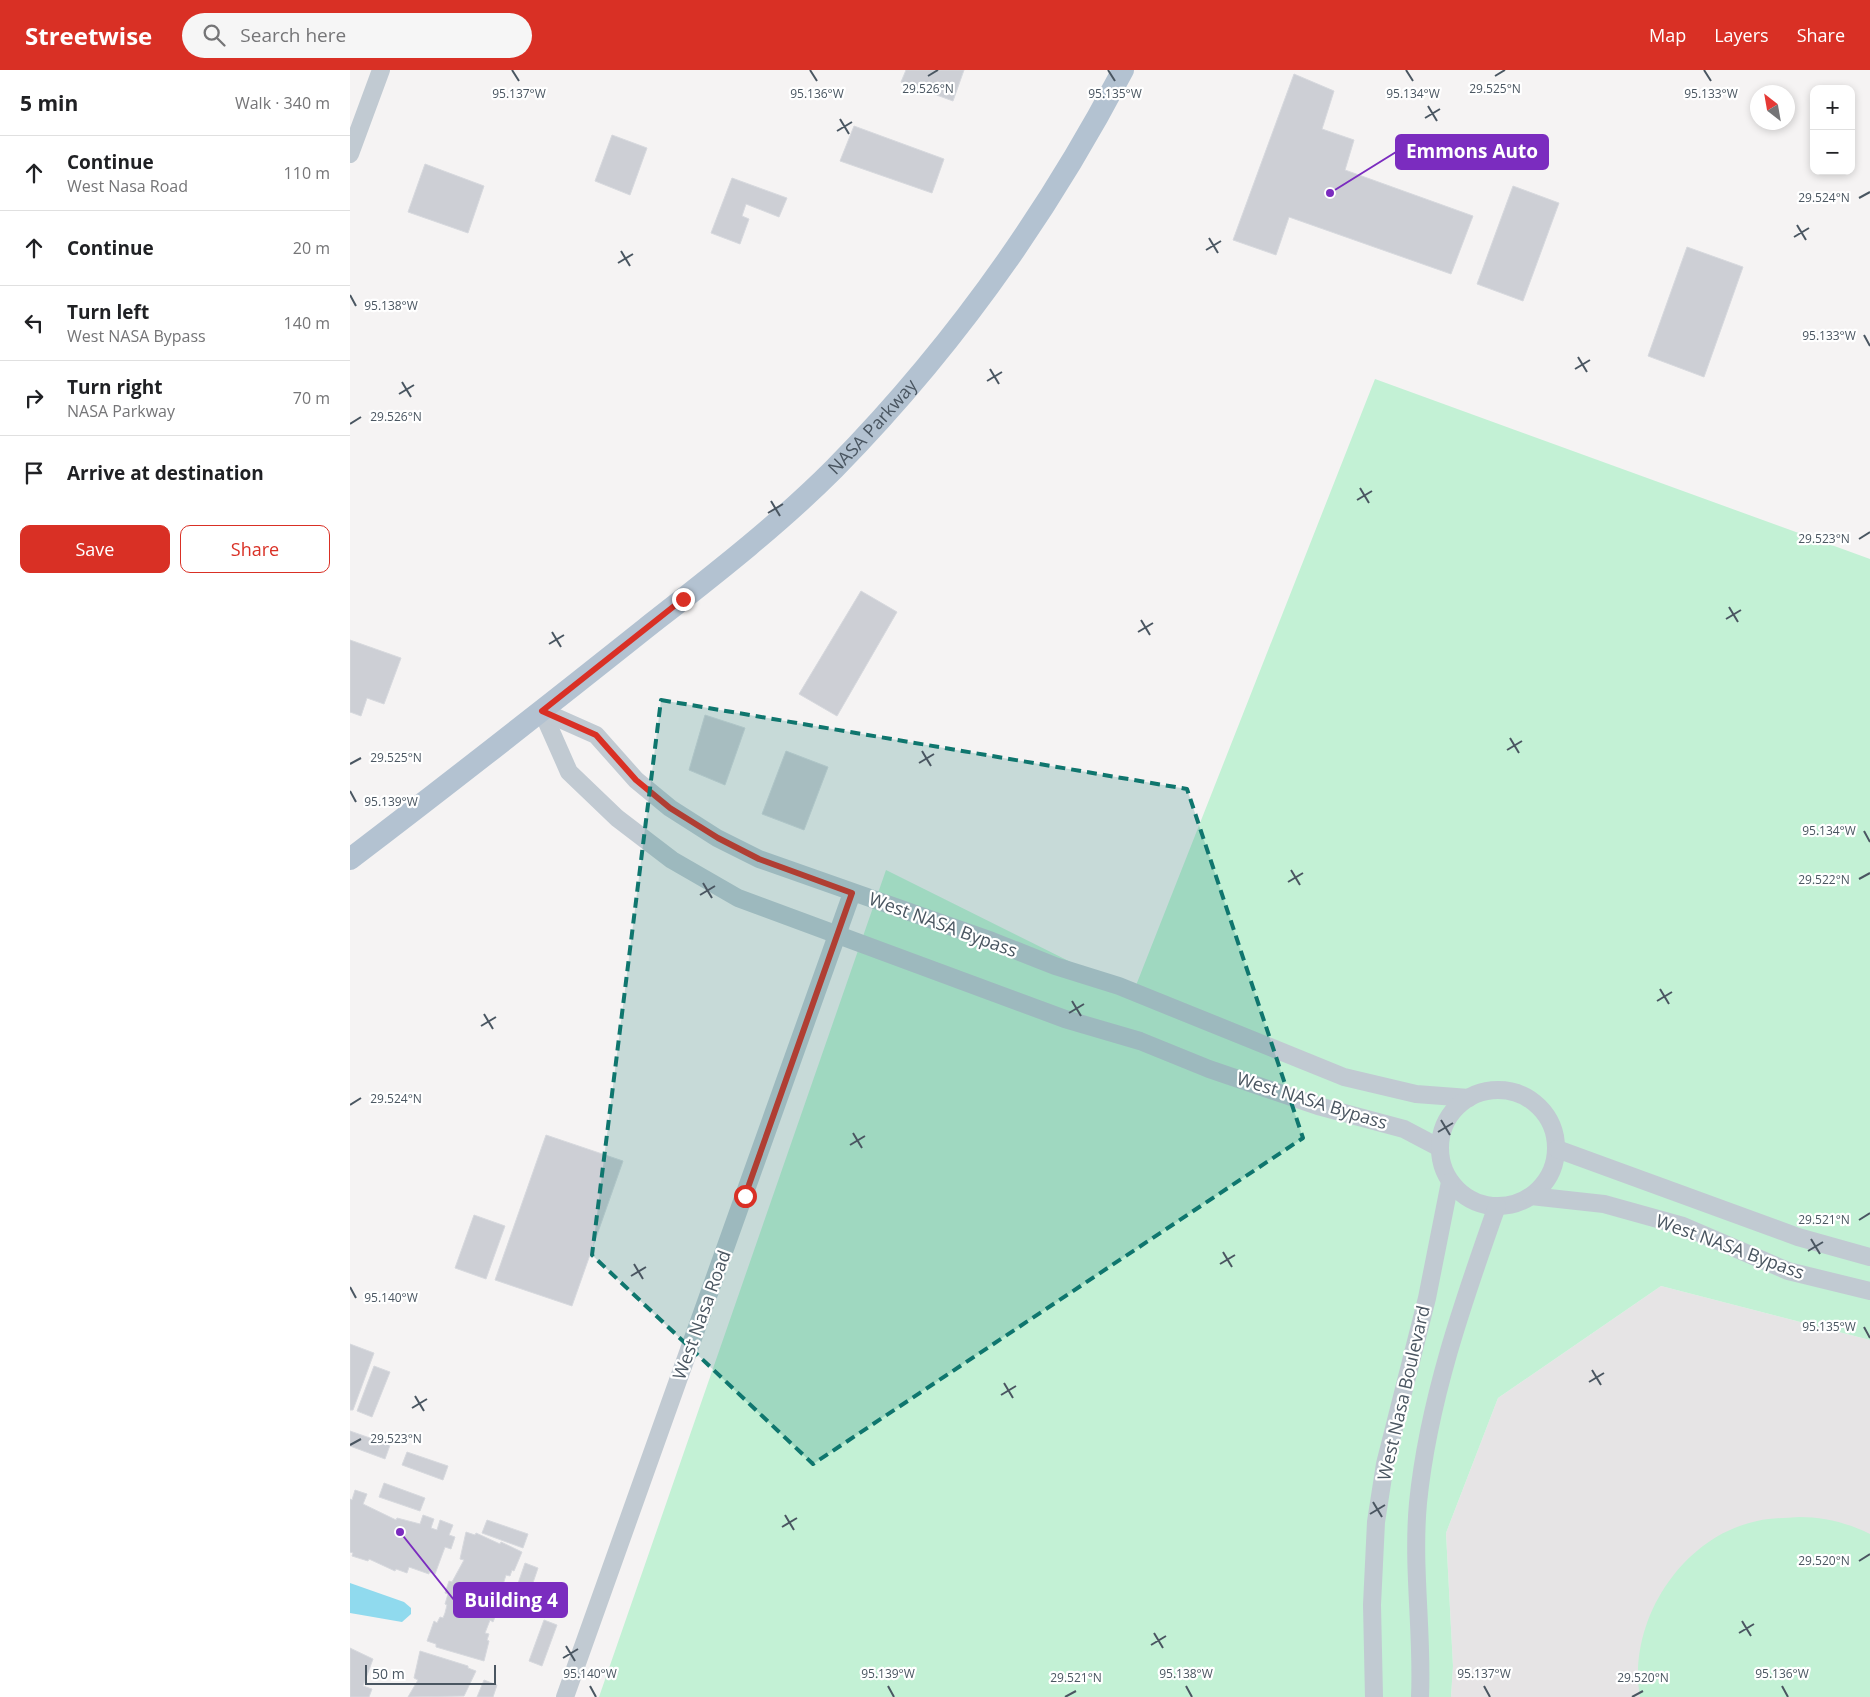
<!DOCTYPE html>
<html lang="en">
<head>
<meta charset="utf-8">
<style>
	:root { --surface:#fff; --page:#f6f6f6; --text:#202124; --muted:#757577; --line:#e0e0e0; --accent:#d93025 }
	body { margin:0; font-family:"Open Sans",sans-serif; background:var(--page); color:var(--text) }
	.controls { position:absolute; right:15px; top:15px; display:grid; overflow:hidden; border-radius:10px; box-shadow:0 2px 8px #0003 }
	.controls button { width:45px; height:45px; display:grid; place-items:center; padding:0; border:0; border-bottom:1px solid var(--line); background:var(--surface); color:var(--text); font:25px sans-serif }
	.compass { position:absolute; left:1400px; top:15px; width:45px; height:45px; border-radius:50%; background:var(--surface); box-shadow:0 2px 8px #0003; rotate:329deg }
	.scale { position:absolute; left:15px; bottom:12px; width:131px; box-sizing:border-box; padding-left:5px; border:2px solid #4a5661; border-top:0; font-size:14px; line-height:18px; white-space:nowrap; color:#4a5661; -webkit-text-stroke:4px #fff; paint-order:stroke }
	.stop { position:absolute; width:15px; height:15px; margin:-11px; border:4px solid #d93025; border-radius:50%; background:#fff }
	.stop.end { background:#d93025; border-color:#fff; box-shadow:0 1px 5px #0008 }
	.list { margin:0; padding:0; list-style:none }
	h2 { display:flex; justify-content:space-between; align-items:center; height:65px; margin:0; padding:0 20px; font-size:21px }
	h2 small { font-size:16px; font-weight:400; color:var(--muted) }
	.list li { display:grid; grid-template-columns:32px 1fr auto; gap:15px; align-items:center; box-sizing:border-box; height:75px; padding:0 20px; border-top:1px solid var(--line) }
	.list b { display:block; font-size:19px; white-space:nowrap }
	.list p { margin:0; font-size:16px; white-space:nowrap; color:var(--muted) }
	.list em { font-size:16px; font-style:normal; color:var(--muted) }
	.actions { display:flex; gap:10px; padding:15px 20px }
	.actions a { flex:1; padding:11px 0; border:1px solid var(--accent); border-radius:10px; text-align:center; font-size:18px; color:var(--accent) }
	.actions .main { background:var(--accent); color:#fff }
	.icon { flex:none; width:28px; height:28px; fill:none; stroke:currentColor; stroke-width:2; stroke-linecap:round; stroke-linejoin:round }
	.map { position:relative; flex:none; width:1520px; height:1627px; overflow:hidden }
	header { display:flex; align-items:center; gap:30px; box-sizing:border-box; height:70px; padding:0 25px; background:var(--accent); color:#fff }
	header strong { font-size:24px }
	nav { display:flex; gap:28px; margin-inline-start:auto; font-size:18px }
	.search { width:350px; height:45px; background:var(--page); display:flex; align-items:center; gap:12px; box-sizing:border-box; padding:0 18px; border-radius:28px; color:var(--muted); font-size:19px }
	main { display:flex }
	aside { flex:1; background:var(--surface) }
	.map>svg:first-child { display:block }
	.education { fill:#e6e4e5 }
	.green { fill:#c3f1d5 }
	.water { fill:#90daee }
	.building { fill:#cdcfd5; stroke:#d7d9de }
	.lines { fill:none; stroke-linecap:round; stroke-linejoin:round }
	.minor { stroke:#c1cad2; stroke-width:18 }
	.major { stroke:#b3c2d1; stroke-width:22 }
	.route { stroke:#d93025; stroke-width:6 }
	.marked { fill:#0f766e; fill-opacity:0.2; stroke:#0f766e; stroke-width:4; stroke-dasharray:10 6; stroke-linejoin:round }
	.ticks { fill:none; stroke:#4a5661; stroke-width:2 }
	.labels { text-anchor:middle; stroke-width:4.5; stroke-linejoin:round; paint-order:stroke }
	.street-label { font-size:18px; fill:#4a5661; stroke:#fff }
	.ticks-label { font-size:12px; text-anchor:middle; fill:#4a5661; stroke:#fff; stroke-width:4.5; stroke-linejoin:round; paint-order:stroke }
	.leader { fill:none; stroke:#7b2cbf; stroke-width:2 }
	.callout-dot { fill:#7b2cbf; stroke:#fff; stroke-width:2 }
	.callout { fill:#7b2cbf; stroke:#7b2cbf; stroke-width:2 }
	.callout-label { font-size:19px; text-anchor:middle; font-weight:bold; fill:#fff }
</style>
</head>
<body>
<header>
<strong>Streetwise</strong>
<div class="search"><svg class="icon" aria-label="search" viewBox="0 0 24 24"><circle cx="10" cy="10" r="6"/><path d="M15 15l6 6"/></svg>Search here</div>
<nav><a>Map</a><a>Layers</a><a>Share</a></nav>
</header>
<main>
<aside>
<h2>5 min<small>Walk · 340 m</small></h2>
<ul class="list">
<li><svg class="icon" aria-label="ahead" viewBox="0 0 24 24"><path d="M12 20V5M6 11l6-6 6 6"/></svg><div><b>Continue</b><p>West Nasa Road</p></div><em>110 m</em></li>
<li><svg class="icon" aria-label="ahead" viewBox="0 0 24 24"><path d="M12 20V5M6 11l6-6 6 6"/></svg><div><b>Continue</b></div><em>20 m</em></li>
<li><svg class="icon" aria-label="left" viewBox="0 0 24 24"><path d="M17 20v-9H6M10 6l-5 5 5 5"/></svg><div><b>Turn left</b><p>West NASA Bypass</p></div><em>140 m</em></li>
<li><svg class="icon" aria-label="right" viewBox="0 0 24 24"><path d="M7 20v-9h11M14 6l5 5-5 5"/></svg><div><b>Turn right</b><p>NASA Parkway</p></div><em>70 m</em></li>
<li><svg class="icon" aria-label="arrive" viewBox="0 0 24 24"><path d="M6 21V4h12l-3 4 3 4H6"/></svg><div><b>Arrive at destination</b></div></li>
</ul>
<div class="actions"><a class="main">Save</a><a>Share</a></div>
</aside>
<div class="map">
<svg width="1520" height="1627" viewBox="0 0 1520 1627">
	<rect width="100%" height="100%" fill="#f5f3f3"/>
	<path class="education" d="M 1311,1216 L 1520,1270 L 1520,1627 L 1101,1627 L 1103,1596 L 1096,1463 L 1148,1328 Z"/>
	<g class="green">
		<path d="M 1025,309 L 1520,489 L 1520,1270 L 1311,1216 L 1148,1328 L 1096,1463 L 1103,1596 L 1101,1627 L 249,1627 L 536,800 L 783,923 Z"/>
		<path d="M 1449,1447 C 1474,1447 1498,1453 1520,1464 L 1520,1627 L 1290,1627 C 1277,1552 1331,1467 1407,1451 C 1421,1448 1435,1448 1449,1447 Z"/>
	</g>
	<path class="water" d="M 0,1513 L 54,1532 L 61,1538 L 61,1544 L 52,1552 L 0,1543 Z"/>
	<g class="building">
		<path d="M 556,0 L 614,0 L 603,31 L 551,12 Z"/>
		<path d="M 944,4 L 984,21 L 972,59 L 1004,70 L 995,100 L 1123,146 L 1101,204 L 939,147 L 926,185 L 883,170 Z"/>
		<path d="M 504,56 L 594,89 L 582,123 L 490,91 Z"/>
		<path d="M 262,65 L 297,78 L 280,125 L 245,111 Z"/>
		<path d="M 75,94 L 134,116 L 118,163 L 58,142 Z"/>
		<path d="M 382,108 L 437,128 L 429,147 L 396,134 L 392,146 L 399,149 L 390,174 L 361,163 Z"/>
		<path d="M 1163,116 L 1209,133 L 1173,231 L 1127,214 Z"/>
		<path d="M 1337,177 L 1393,197 L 1354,307 L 1298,286 Z"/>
		<path d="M 511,521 L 547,542 L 487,646 L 449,624 Z"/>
		<path d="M 0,570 L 51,588 L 34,634 L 17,628 L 11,646 L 0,642 Z"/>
		<path d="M 355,645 L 395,658 L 375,715 L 339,700 Z"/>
		<path d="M 436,681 L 478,697 L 454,760 L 412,744 Z"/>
		<path d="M 196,1065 L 273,1091 L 222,1236 L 145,1210 Z"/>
		<path d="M 124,1145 L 155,1156 L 136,1209 L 105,1198 Z"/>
		<path d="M 0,1274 L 24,1283 L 3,1340 L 0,1340 Z"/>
		<path d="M 24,1296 L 40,1302 L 22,1347 L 7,1341 Z"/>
		<path d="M 0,1361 L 40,1375 L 35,1389 L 0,1376 Z"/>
		<path d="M 57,1382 L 98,1396 L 93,1410 L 52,1395 Z"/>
		<path d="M 34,1413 L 75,1428 L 70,1441 L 29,1427 Z"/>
		<path d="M 5,1420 L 17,1424 L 13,1434 L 46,1450 L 47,1448 L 70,1454 L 73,1445 L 84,1449 L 81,1458 L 87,1460 L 90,1450 L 103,1455 L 99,1465 L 105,1467 L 101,1479 L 95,1477 L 85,1504 L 79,1502 L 79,1504 L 59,1497 L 57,1503 L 46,1499 L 45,1501 L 19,1489 L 18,1491 L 2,1486 L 3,1483 L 0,1482 L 0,1429 L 2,1430 Z"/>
		<path d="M 137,1450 L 178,1464 L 173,1478 L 132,1463 Z"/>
		<path d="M 116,1462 L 125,1465 L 126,1463 L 150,1474 L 151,1472 L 172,1482 L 164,1501 L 162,1500 L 160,1506 L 156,1505 L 152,1518 L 155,1519 L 152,1529 L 156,1530 L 152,1544 L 147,1542 L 143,1552 L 140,1550 L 135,1563 L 139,1564 L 137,1570 L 139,1571 L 134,1591 L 86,1577 L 86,1574 L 77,1571 L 84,1551 L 87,1553 L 90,1547 L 93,1548 L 95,1543 L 97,1535 L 95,1534 L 98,1524 L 95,1523 L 99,1511 L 102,1512 L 114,1490 L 110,1489 Z"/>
		<path d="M 175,1493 L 188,1498 L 174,1539 L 161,1534 Z"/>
		<path d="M 194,1550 L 207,1555 L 192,1596 L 179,1591 Z"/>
		<path d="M 0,1578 L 23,1589 L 13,1616 L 22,1619 L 19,1627 L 0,1627 Z"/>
		<path d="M 70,1581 L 118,1596 L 118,1598 L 126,1601 L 114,1626 L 58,1627 L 68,1610 L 64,1608 Z"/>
		<path d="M 134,1610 L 147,1615 L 143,1627 L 127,1627 Z"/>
	</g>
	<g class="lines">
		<g class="minor">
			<path d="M 0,84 L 31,0"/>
			<path d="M 192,641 L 219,702 L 267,748 L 322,790 L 388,828 L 715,949 L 790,971 L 859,999 L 968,1036 L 1054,1059 L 1090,1078"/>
			<path d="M 192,641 L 246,665 L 286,710 L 320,738 L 367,768 L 409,789 L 642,871 L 705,896 L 769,916 L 994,1007 L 1066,1024 L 1119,1028"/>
			<circle cx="1148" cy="1078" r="58"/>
			<path d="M 1207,1079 L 1448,1167 L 1520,1187"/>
			<path d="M 1181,1126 L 1254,1134 L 1333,1156 L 1438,1201 L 1520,1221"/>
			<path d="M 215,1627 L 502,823"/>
			<path d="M 1024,1627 L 1022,1535 L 1026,1452 L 1035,1394 L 1077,1228 L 1100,1112"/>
			<path d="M 1070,1627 C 1073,1563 1062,1498 1068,1433 C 1078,1332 1113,1232 1147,1136"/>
		</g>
		<path class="major" id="s1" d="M 0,789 C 100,713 198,636 296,558 C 361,507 426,457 484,399 C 599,282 697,145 773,0"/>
	</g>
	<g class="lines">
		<path class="route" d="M 333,529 L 192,641 L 246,665 L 286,710 L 320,738 L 368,768 L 409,789 L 502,823 L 395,1126"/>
	</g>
	<path class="marked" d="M 311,630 L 837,719 L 953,1068 L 463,1394 L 242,1185 Z"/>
	<path class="ticks" d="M 162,0 L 169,11M 460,0 L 467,11M 758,0 L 765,11M 1056,0 L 1063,11M 1354,0 L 1361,11M 578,6 L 588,0M 1145,6 L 1155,0M 1078,36 L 1087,51M 1075,48 L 1090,39M 490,49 L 499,64M 487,61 L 502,52M 1509,128 L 1520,122M 1447,155 L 1456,170M 1444,167 L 1459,158M 859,168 L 868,183M 856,180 L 871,171M 271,181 L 280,196M 268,193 L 283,184M 0,225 L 6,236M 1514,265 L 1520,276M 1228,287 L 1237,302M 640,299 L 649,314M 1225,299 L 1240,290M 637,311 L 652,302M 52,312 L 61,327M 49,324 L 64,315M 0,354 L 11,347M 1010,418 L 1019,433M 1007,430 L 1022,421M 421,431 L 430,446M 418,443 L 433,434M 1509,469 L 1520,462M 1379,537 L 1388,552M 1376,549 L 1391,540M 791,550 L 800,565M 202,562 L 211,577M 788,562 L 803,553M 199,574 L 214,565M 1160,668 L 1169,683M 1157,680 L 1172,671M 572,681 L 581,696M 569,693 L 584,684M 0,694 L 11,688M 0,721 L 6,732M 1514,761 L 1520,772M 941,800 L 950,815M 1509,809 L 1520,803M 938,812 L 953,803M 353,813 L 362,828M 350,825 L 365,816M 1310,919 L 1319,934M 722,931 L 731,946M 1307,931 L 1322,922M 719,943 L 734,934M 134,944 L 143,959M 131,956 L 146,947M 0,1035 L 11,1028M 1091,1050 L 1100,1065M 1088,1062 L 1103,1053M 503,1063 L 512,1078M 500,1075 L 515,1066M 1509,1150 L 1520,1143M 1461,1169 L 1470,1184M 1458,1181 L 1473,1172M 873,1182 L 882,1197M 284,1194 L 293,1209M 870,1194 L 885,1185M 281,1206 L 296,1197M 0,1217 L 6,1228M 1514,1257 L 1520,1268M 1242,1300 L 1251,1315M 1239,1312 L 1254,1303M 654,1313 L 663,1328M 651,1325 L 666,1316M 65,1326 L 74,1341M 62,1338 L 77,1329M 0,1375 L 11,1369M 1023,1432 L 1032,1447M 1020,1444 L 1035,1435M 435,1445 L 444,1460M 432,1457 L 447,1448M 1509,1491 L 1520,1484M 1392,1551 L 1401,1566M 804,1563 L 813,1578M 1389,1563 L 1404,1554M 801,1575 L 816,1566M 216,1576 L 225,1591M 213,1588 L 228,1579M 240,1616 L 246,1627M 538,1616 L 544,1627M 836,1616 L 842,1627M 1134,1616 L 1140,1627M 1432,1616 L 1438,1627M 715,1627 L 726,1621M 1282,1627 L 1293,1621"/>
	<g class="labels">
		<g class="street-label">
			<text dy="6" stroke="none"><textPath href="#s1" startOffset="679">NASA Parkway</textPath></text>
			<text transform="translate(593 855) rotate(20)" y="6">West NASA Bypass</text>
			<text transform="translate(962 1031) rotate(17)" y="6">West NASA Bypass</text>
			<text transform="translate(1380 1177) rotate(20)" y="6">West NASA Bypass</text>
			<text transform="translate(352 1245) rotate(-70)" y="6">West Nasa Road</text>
			<text transform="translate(1054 1323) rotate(-77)" y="6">West Nasa Boulevard</text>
		</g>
	</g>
	<g class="ticks-label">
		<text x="1145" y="23">29.525°N</text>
		<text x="578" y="23">29.526°N</text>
		<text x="765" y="28">95.135°W</text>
		<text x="1361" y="28">95.133°W</text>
		<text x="169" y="28">95.137°W</text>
		<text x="467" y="28">95.136°W</text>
		<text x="1063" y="28">95.134°W</text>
		<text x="1474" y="132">29.524°N</text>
		<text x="41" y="240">95.138°W</text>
		<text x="1479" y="270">95.133°W</text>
		<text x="46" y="351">29.526°N</text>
		<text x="1474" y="473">29.523°N</text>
		<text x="46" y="692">29.525°N</text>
		<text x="41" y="736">95.139°W</text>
		<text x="1479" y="765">95.134°W</text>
		<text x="1474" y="814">29.522°N</text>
		<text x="46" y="1033">29.524°N</text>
		<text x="1474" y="1154">29.521°N</text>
		<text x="41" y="1232">95.140°W</text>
		<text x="1479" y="1261">95.135°W</text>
		<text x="46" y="1373">29.523°N</text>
		<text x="1474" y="1495">29.520°N</text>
		<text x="240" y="1608">95.140°W</text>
		<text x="538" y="1608">95.139°W</text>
		<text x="836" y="1608">95.138°W</text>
		<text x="1134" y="1608">95.137°W</text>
		<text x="1432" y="1608">95.136°W</text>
		<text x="726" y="1612">29.521°N</text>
		<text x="1293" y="1612">29.520°N</text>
	</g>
	<path class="leader" d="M980 123L1046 82M50 1462L104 1530"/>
	<g class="callout-dot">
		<circle cx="980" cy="123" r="5"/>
		<circle cx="50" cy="1462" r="5"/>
	</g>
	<g class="callout">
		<rect x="1046" y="65" width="152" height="34" rx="5"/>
		<rect x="104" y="1513" width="113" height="34" rx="5"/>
	</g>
	<g class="callout-label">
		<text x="1122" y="88">Emmons Auto</text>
		<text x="161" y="1537">Building 4</text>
	</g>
</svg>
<div class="controls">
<button>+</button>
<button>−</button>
</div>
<svg class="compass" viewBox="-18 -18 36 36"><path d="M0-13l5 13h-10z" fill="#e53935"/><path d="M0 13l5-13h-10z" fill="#757577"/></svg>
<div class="scale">50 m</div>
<div class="stop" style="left:395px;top:1126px"></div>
<div class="stop end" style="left:333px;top:529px"></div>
</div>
</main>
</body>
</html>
